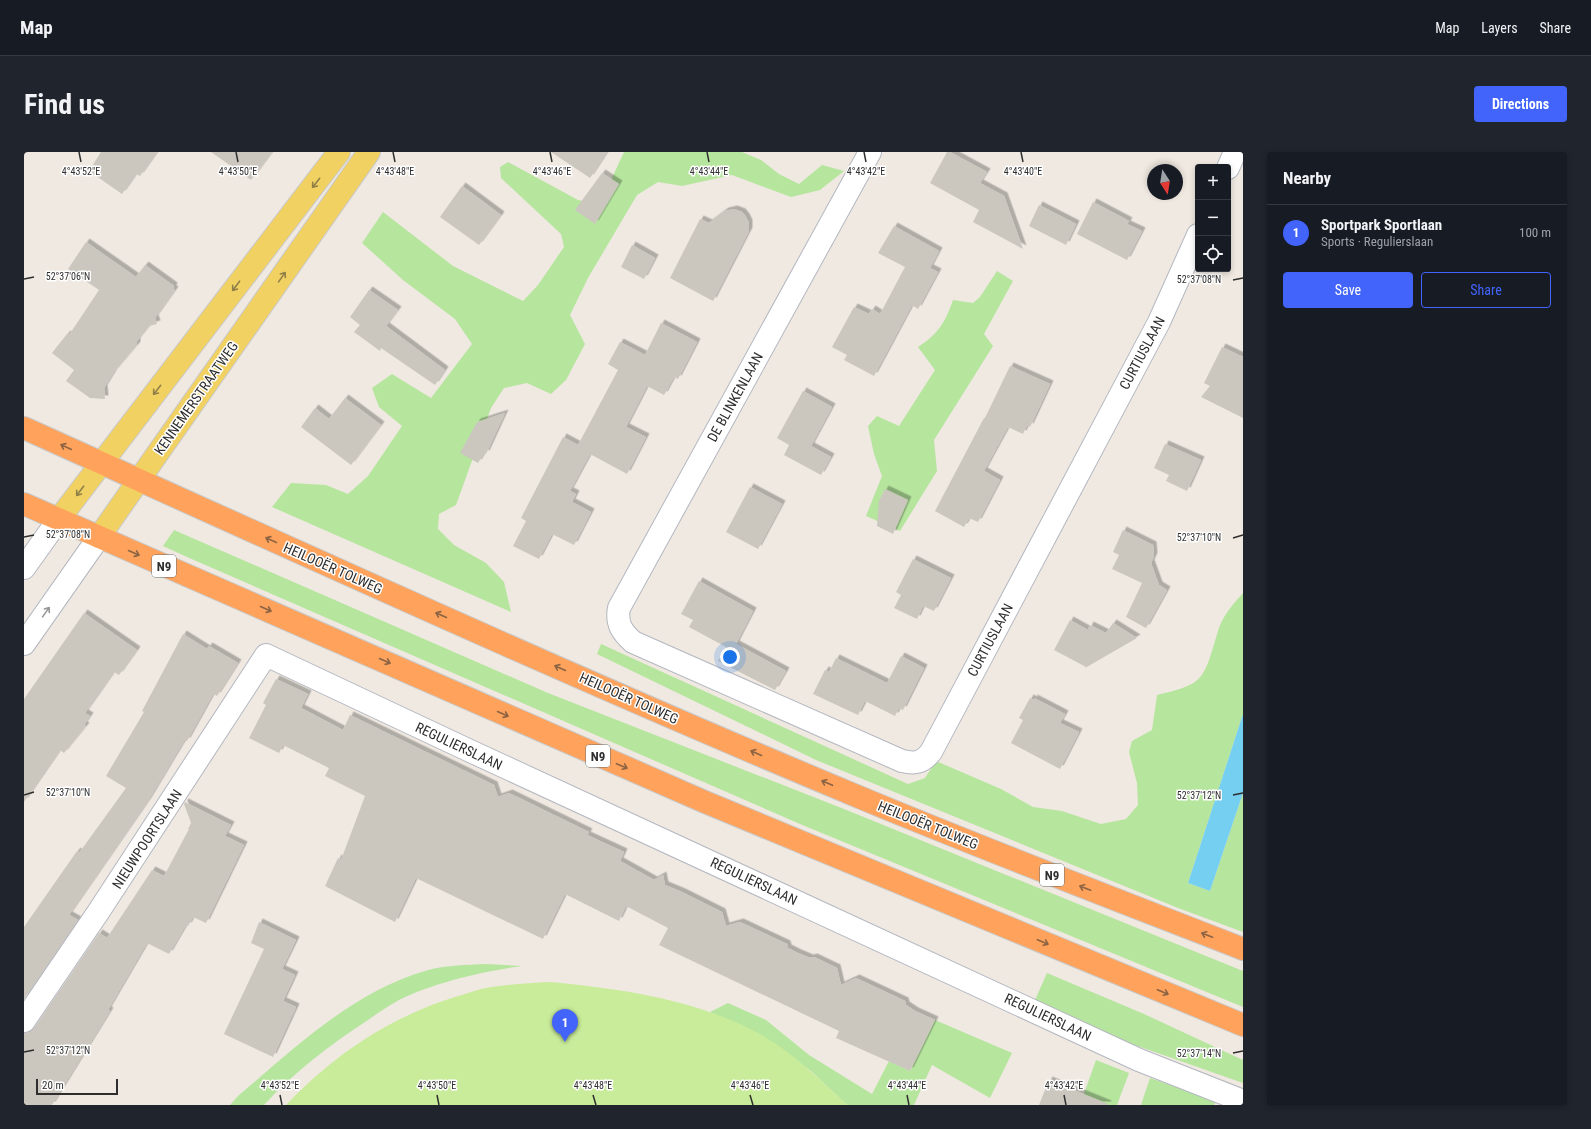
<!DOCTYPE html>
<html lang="en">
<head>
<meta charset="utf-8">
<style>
	:root { --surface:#171b24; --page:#20242c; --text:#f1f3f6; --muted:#9ea1a6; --line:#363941; --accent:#4264fb }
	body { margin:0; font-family:"Roboto Condensed",sans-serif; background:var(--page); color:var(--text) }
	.controls { position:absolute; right:12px; top:12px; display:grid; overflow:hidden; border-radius:4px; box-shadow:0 2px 6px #0003 }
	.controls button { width:36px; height:36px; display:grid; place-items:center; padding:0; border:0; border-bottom:1px solid var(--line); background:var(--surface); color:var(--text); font:20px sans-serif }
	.compass { position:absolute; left:1123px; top:12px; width:36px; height:36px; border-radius:50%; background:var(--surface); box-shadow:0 2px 6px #0003; rotate:168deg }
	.scale { position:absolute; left:12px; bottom:10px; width:82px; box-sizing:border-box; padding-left:4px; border:2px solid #2e2e2e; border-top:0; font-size:11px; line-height:14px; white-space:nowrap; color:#2e2e2e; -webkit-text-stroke:3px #fff; paint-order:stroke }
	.you { position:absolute; left:706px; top:505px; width:14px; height:14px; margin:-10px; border:3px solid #fff; border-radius:50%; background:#1a73e8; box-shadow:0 0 0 6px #1a73e833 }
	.badge { display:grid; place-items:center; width:26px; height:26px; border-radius:50%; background:var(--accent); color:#fff; font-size:13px; font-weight:700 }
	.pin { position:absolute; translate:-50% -33px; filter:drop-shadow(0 1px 2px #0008) }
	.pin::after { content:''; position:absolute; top:21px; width:14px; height:12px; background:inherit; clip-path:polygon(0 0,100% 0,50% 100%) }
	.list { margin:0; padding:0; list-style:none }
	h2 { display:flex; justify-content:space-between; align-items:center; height:52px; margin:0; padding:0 16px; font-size:17px }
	h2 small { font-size:13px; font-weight:400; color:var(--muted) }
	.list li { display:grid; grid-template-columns:26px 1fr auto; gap:12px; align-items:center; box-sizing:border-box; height:56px; padding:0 16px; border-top:1px solid var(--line) }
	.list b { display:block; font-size:15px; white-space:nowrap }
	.list p { margin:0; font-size:13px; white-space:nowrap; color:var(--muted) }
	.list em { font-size:13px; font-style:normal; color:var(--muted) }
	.actions { display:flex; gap:8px; padding:12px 16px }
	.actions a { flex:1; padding:9px 0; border:1px solid var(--accent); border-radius:4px; text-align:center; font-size:14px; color:var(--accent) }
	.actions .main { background:var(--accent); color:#fff }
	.icon { flex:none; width:22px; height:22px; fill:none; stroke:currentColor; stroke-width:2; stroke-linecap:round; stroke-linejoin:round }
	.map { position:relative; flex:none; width:1219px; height:953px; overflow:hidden; border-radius:4px }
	header { display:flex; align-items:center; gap:24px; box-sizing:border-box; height:56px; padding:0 20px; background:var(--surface); border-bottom:1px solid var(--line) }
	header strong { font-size:19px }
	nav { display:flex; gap:22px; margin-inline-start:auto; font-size:14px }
	.intro { display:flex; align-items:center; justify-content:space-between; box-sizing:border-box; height:96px; padding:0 24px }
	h1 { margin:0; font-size:28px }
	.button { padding:10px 18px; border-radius:4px; background:var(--accent); color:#fff; font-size:14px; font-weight:700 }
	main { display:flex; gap:24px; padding:0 24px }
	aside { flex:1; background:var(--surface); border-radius:4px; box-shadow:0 2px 6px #0003 }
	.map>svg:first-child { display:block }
	.green { fill:#b6e59e }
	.pitch { fill:#c9ec9a }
	.water { fill:#75cff0 }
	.building { fill:#cbc7bf; filter:url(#shadow) }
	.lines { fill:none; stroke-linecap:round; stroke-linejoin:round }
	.street-casing { stroke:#b4b7c1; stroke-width:24 }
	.secondary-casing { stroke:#b4b7c1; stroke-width:24 }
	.primary-casing { stroke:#c9c9c9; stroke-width:24 }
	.highway-casing { stroke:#c9c9c9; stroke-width:24 }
	.street { stroke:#fff; stroke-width:22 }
	.secondary { stroke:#fff; stroke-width:22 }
	.primary { stroke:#f2d163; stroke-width:22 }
	.highway { stroke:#ffa35c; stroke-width:22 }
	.oneway { stroke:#908048 }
	.oneway2 { stroke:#8c6343 }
	.oneway3 { stroke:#969696 }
	.ticks { fill:none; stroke:#2e2e2e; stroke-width:1.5 }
	.labels { text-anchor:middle; stroke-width:3; stroke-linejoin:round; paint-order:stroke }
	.shield { fill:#fff; stroke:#6d6d6d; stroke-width:1 }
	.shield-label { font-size:13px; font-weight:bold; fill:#2e2e2e }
	.street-label { font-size:14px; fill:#2e2e2e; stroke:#fff }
	.ticks-label { font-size:10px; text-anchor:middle; fill:#2e2e2e; stroke:#fff; stroke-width:3; stroke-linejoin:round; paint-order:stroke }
</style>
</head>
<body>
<header>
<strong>Map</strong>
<nav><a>Map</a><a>Layers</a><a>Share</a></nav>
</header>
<div class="intro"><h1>Find us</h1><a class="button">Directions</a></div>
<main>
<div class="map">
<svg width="1219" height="953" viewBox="0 0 1219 953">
	<defs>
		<filter id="shadow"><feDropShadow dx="3.5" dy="-3.5" stdDeviation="0" flood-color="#0004"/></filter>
	</defs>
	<rect width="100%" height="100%" fill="#efe9e1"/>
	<g class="green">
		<path d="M 600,0 L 718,0 L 737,8 L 755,22 L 775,32 L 798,13 L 820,19 L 796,38 L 767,45 L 708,23 L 658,34 L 634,30 L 613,43 L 564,126 L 546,163 L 561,192 L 542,228 L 527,242 L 503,231 L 480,236 L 467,256 L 432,353 L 415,362 L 414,377 L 430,393 L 462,411 L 480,430 L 487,460 L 248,355 L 267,331 L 302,333 L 324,342 L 344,324 L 378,274 L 355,255 L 348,236 L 368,222 L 407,246 L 448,192 L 431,167 L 379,128 L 338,91 L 359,60 L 429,114 L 499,149 L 514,133 L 540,95 L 537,82 L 477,26 L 476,15 L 484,10 L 554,48 L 570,51 L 581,41 Z"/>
		<path d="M 973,119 L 989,129 L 960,182 L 969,194 L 910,288 L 913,319 L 876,379 L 842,364 L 858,324 L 850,302 L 844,274 L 853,264 L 875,274 L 911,218 L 894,195 C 914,182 921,171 929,148 L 949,151 L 956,145 Z"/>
		<path d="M 150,378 L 524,541 L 820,657 L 1219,819 L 1219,855 L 776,672 L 163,405 L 139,394 Z"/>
		<path d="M 1219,441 L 1219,562 L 1164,731 L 1186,739 L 1219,641 L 1219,780 L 1154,756 L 792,608 L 573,502 L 577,492 L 884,632 L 901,626 L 912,609 L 977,637 L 1009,655 L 1038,659 L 1077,672 L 1102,667 L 1114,653 L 1113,631 L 1105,600 L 1108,589 L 1128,578 L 1133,543 C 1145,540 1160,537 1171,530 C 1186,520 1190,486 1197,471 C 1202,460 1211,450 1219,441 Z"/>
		<path d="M 462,812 L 498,814 C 460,819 409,831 375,848 C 364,854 354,861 344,868 C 307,892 270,920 240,953 L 206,953 L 214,944 C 272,895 327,841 401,819 C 420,813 442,813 462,812 Z"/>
		<path d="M 1023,821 L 1120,862 L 1219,908 L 1219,931 L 1105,891 L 1011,848 Z"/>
		<path d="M 704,851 L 742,868 L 785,903 L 848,942 L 865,909 L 886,919 L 911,868 L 988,901 L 966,946 L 908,913 L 890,953 L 823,953 L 787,919 L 737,883 L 686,860 Z"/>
		<path d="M 1072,908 L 1105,921 L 1093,953 L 1056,953 Z"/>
		<path d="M 1126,926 L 1192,949 L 1190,953 L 1117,953 Z"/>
	</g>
	<path class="pitch" d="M 526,830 C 598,837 671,847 736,882 C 768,900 797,928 823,953 L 262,953 C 311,901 372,861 441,842 C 450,839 459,836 468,835 C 487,832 507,831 526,830 Z"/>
	<path class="water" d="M 1219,562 L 1219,641 L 1186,739 L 1164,731 Z"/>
	<g class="building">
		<path d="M 77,0 L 133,0 L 116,24 L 112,22 L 98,42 L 65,19 Z"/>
		<path d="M 187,0 L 248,0 L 227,28 Z"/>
		<path d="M 527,0 L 583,0 L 566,26 Z"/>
		<path d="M 923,0 L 926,0 L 963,20 L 956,31 L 980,44 L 999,97 L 949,70 L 955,58 L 906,31 Z"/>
		<path d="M 578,21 L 595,32 L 571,72 L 551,58 Z"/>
		<path d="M 438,34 L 477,63 L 455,93 L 416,65 Z"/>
		<path d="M 1069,50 L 1105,69 L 1103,72 L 1118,79 L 1103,108 L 1053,82 Z"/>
		<path d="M 1015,53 L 1052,72 L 1042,93 L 1005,74 Z"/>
		<path d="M 710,57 L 718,60 L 722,65 L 725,71 L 725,79 L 689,149 L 646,126 L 676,67 L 685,71 L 701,59 Z"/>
		<path d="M 870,74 L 915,99 L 906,116 L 914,120 L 894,157 L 888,153 L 850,224 L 820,208 L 823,203 L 808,195 L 830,155 L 845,162 L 848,157 L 856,162 L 881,115 L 854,101 Z"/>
		<path d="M 62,90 L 112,125 L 121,113 L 150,134 L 149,137 L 151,138 L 131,166 L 133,172 L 125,174 L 113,189 L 113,193 L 90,220 L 80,236 L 81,247 L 66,246 L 42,229 L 50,218 L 28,201 L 43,182 L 45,183 L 75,138 L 44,117 Z"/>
		<path d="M 608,93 L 631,106 L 620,127 L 597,115 Z"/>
		<path d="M 345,138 L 374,158 L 362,174 L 421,218 L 411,233 L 357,196 L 356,199 L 330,180 L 336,173 L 326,165 Z"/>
		<path d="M 637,171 L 673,190 L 654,227 L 650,225 L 640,243 L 623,234 L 602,275 L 622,285 L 603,322 L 566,302 L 546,339 L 552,342 L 548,350 L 567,360 L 550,393 L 528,382 L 515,407 L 489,394 L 502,369 L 497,366 L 539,285 L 554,293 L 594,218 L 584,212 L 596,190 L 621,203 Z"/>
		<path d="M 1198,195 L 1219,205 L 1219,266 L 1177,245 L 1186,234 L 1180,231 Z"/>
		<path d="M 986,214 L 1026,232 L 1006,275 L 1003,273 L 999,282 L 984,275 L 960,319 L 976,328 L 954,370 L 945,366 L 940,375 L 911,359 L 960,266 L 961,266 Z"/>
		<path d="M 779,239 L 808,255 L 787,294 L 807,305 L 797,323 L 760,303 L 765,293 L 753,286 Z"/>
		<path d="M 321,246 L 357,273 L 327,313 L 277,275 L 291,256 L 305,267 Z"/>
		<path d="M 481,261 L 462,302 L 460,301 L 454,311 L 436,301 L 453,270 Z"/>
		<path d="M 1141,292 L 1177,308 L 1163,339 L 1142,329 L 1145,323 L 1130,316 Z"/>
		<path d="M 726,335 L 758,352 L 734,397 L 702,380 Z"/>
		<path d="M 861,337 L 884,348 L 869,382 L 853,374 L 855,349 Z"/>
		<path d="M 1099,378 L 1129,393 L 1130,404 L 1127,411 L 1135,433 L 1143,438 L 1122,476 L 1102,465 L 1118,431 L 1088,417 L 1095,403 L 1089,400 Z"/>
		<path d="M 889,407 L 927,426 L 910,459 L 899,454 L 893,467 L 870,456 L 877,443 L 872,440 Z"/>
		<path d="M 675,429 L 729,459 L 712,492 L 762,519 L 751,538 L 694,509 L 702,495 L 665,475 L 669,468 L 657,462 Z"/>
		<path d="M 60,461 L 113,498 L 95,523 L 90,520 L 61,561 L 66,564 L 60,573 L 62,574 L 40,601 L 36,598 L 0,650 L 0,547 Z"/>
		<path d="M 1046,468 L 1064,478 L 1066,473 L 1082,481 L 1089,471 L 1113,486 L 1061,516 L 1062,515 L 1030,498 Z"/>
		<path d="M 159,482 L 183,497 L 185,494 L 214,511 L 193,544 L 189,542 L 163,589 L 160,589 L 124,649 L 45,763 L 54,768 L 0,847 L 0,775 L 53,699 L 55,701 L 102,636 L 82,624 L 120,560 L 118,559 Z"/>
		<path d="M 877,504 L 900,516 L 879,558 L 875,556 L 871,564 L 841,549 L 834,563 L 789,542 L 801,518 L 805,520 L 812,506 L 863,531 Z"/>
		<path d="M 252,527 L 284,542 L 277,556 L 319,578 L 326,563 L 470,633 L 474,645 L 485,641 L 565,680 L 563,683 L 600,700 L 596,709 L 630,728 L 639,723 L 641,733 L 658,740 L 698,760 L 702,774 L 716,770 L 763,792 L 764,796 L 774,801 L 786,806 L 790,805 L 813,816 L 817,833 L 832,826 L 881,849 L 882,853 L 891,859 L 911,868 L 886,919 L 812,886 L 815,879 L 635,793 L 644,776 L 602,754 L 595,769 L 541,742 L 519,787 L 392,726 L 371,770 L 301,734 L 314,706 L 317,708 L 341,644 L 301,624 L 305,616 L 259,593 L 255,601 L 225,586 L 242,553 L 239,551 Z"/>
		<path d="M 1006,546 L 1010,548 L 1010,546 L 1041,562 L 1036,571 L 1055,580 L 1036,617 L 987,591 L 999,568 L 995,566 Z"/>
		<path d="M 161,650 L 207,673 L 201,684 L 220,693 L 182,771 L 169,765 L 164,774 L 162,773 L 145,802 L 123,791 L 84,858 L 86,859 L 28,953 L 0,953 L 0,881 L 6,880 L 10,876 L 75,781 L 83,786 L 128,718 L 140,724 L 165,677 L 164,677 L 167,671 L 160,652 Z"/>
		<path d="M 235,770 L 272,788 L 258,817 L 271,823 L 259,849 L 272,855 L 249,905 L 200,882 L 240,797 L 227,791 Z"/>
		<path d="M 1025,928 L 1084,952 L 1084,953 L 1015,953 Z"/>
	</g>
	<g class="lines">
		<g class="street-casing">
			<g id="street">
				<path d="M 846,0 L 595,456 C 592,472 598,480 609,490 L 878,609 C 891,612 898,611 907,600 L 1135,170 L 1174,83"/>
				<path d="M 1204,16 L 1211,0"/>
				<path d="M 0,869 L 75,759 L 242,503 L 444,598 L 1115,908 L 1219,949"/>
			</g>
		</g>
		<g class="secondary-casing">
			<g id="secondary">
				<path d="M 0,416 L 35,367"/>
				<path d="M 0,492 L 75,385"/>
			</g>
		</g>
		<g class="primary-casing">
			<g id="primary">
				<path d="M 35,367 L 315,0"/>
				<path d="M 75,385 L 345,0"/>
			</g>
		</g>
		<g class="highway-casing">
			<g id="highway">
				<path d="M 0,276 C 277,401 554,528 835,645 C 962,698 1091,747 1219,797"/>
				<path d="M 0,352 L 681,650 L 1219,873"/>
			</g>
		</g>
		<use href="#street" class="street"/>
		<use href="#secondary" class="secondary"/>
		<use href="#primary" class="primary"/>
		<use href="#highway" class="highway"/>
	</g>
	<defs><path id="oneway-shaft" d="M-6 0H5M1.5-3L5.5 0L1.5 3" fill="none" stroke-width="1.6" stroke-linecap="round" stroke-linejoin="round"/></defs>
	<g class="oneway">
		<use href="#oneway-shaft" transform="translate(292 31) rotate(128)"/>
		<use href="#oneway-shaft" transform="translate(258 125) rotate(-55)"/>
		<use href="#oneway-shaft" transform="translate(212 134) rotate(127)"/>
		<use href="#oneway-shaft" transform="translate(133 238) rotate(128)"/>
		<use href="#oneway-shaft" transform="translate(56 339) rotate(127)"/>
	</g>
	<g class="oneway2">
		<use href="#oneway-shaft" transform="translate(42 295) rotate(-155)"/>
		<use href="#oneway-shaft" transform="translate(247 388) rotate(-156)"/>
		<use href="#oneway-shaft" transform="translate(110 401) rotate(24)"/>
		<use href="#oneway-shaft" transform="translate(242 457) rotate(24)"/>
		<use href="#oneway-shaft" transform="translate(417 463) rotate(-156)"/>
		<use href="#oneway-shaft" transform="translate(361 509) rotate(24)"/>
		<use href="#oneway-shaft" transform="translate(536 516) rotate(-156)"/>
		<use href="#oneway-shaft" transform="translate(479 562) rotate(24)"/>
		<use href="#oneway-shaft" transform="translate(732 601) rotate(-156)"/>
		<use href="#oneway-shaft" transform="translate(598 614) rotate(23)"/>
		<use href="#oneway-shaft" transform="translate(803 631) rotate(-157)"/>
		<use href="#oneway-shaft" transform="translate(1061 736) rotate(-159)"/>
		<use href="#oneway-shaft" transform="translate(1183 783) rotate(-159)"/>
		<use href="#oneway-shaft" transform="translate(1019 790) rotate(23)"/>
		<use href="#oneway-shaft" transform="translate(1139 840) rotate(23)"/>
	</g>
	<use class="oneway3" href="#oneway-shaft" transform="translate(22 460) rotate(-55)"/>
	<path class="ticks" d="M 55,0 L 57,10M 212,0 L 214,10M 369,0 L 371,10M 526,0 L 528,10M 683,0 L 685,10M 840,0 L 842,10M 997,0 L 999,10M 0,127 L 10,125M 1209,128 L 1219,126M 0,385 L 10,383M 1209,386 L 1219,383M 0,643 L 10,640M 1209,643 L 1219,641M 0,900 L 10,898M 1209,901 L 1219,899M 256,943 L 258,953M 413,943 L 415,953M 569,943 L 572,953M 726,943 L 729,953M 883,943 L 885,953M 1040,943 L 1042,953"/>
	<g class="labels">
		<g class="shield">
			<rect x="128" y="403" width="24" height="22" rx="3"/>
			<rect x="562" y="593" width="24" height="22" rx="3"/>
			<rect x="1016" y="712" width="24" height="22" rx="3"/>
		</g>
		<g class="shield-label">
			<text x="140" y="419">N9</text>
			<text x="574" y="609">N9</text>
			<text x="1028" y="728">N9</text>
		</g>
		<g class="street-label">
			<text transform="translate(1118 201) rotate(-62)" y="5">CURTIUSLAAN</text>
			<text transform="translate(711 245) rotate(-61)" y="5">DE BLINKENLAAN</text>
			<text transform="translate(172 246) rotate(-55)" y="5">KENNEMERSTRAATWEG</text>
			<text transform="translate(309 416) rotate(24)" y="5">HEILOOËR TOLWEG</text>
			<text transform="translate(966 488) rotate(-62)" y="5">CURTIUSLAAN</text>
			<text transform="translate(605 546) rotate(24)" y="5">HEILOOËR TOLWEG</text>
			<text transform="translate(435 594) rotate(25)" y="5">REGULIERSLAAN</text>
			<text transform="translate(904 673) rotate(22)" y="5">HEILOOËR TOLWEG</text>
			<text transform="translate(123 687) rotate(-57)" y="5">NIEUWPOORTSLAAN</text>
			<text transform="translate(730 729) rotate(25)" y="5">REGULIERSLAAN</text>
			<text transform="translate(1024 865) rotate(25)" y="5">REGULIERSLAAN</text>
		</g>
	</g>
	<g class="ticks-label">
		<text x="57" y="23">4°43'52"E</text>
		<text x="214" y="23">4°43'50"E</text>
		<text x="371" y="23">4°43'48"E</text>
		<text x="528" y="23">4°43'46"E</text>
		<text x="685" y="23">4°43'44"E</text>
		<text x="842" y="23">4°43'42"E</text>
		<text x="999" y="23">4°43'40"E</text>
		<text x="44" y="128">52°37'06"N</text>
		<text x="1175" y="131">52°37'08"N</text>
		<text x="44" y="386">52°37'08"N</text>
		<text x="1175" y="389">52°37'10"N</text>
		<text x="44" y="644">52°37'10"N</text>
		<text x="1175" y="647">52°37'12"N</text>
		<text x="44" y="902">52°37'12"N</text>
		<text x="1175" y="905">52°37'14"N</text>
		<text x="256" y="937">4°43'52"E</text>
		<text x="413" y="937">4°43'50"E</text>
		<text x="569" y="937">4°43'48"E</text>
		<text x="726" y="937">4°43'46"E</text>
		<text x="883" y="937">4°43'44"E</text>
		<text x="1040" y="937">4°43'42"E</text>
	</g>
</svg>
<div class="controls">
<button>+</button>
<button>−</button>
<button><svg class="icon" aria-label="locate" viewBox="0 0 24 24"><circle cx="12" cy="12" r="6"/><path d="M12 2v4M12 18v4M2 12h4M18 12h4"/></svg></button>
</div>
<svg class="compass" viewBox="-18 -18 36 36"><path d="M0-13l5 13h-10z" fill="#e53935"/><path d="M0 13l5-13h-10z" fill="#9ea1a6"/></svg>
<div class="scale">20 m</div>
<div class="you"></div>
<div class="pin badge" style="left:541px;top:890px">1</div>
</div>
<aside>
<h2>Nearby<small></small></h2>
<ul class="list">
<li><span class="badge">1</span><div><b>Sportpark Sportlaan</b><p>Sports · Regulierslaan</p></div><em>100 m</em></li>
</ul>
<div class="actions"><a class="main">Save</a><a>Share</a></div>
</aside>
</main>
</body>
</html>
